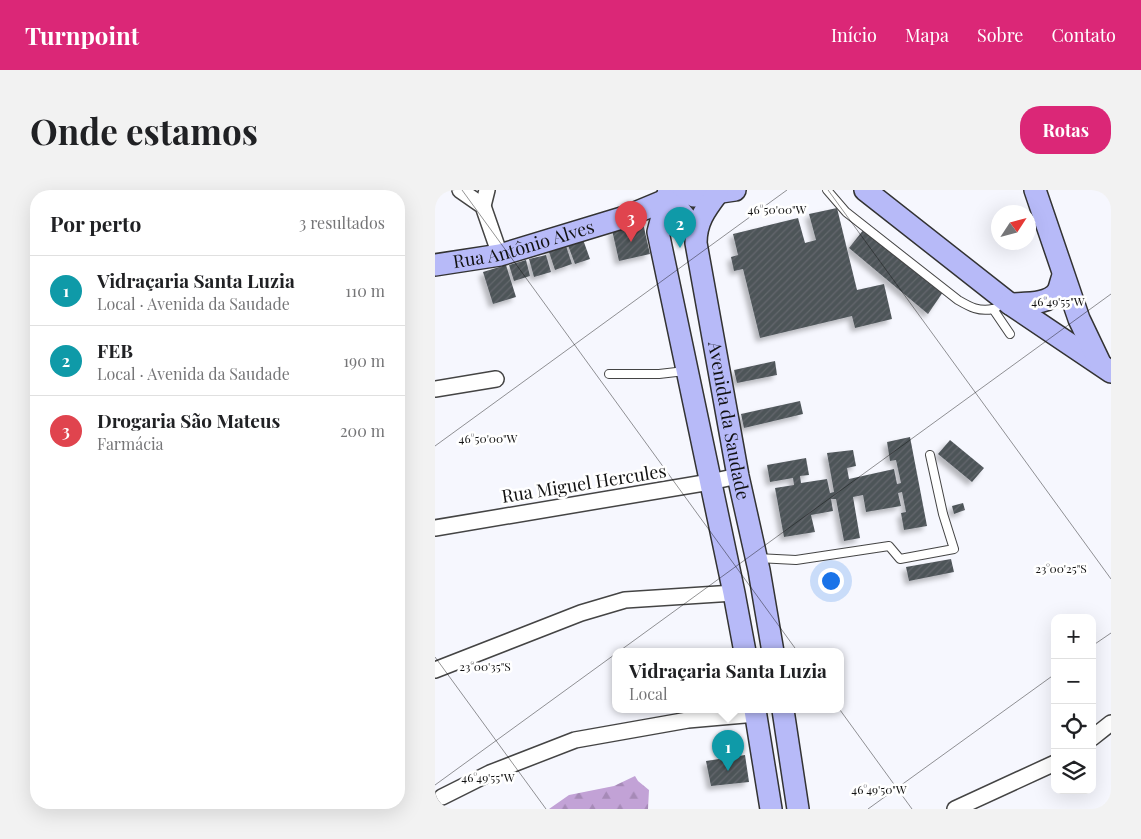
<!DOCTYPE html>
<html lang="pt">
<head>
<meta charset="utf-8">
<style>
	:root { --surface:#fff; --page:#f2f2f2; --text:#202124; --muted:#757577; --line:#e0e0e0; --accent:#db2777 }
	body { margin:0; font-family:"Playfair Display",serif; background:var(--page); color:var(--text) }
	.controls { position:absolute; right:15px; bottom:15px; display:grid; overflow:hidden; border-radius:10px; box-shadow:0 5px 20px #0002 }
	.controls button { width:45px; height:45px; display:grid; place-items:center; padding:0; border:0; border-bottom:1px solid var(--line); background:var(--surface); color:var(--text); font:25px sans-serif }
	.compass { position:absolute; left:556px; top:15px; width:45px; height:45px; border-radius:50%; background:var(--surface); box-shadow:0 5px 20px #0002; rotate:54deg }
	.you { position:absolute; left:395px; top:390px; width:18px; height:18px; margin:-12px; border:4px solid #fff; border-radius:50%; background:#1a73e8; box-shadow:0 0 0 8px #1a73e833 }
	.badge { display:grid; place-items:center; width:32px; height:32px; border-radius:50%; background:var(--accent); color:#fff; font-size:16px; font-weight:700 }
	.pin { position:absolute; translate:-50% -41px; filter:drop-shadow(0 1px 2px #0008) }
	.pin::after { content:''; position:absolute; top:26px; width:18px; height:15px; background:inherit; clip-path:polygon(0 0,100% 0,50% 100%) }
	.popup { position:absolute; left:177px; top:458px; width:232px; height:65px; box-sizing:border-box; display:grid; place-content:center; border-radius:10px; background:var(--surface); filter:drop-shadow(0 1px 4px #0005); font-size:16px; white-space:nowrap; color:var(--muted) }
	.popup b { font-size:19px; color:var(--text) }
	.popup::after { content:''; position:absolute; left:50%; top:100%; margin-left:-10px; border:10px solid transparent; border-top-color:var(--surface) }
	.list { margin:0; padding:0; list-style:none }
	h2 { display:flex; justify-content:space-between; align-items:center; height:65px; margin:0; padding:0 20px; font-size:21px }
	h2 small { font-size:16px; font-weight:400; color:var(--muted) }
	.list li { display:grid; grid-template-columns:32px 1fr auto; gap:15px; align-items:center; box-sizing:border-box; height:70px; padding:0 20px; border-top:1px solid var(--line) }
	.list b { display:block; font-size:19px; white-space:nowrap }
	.list p { margin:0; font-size:16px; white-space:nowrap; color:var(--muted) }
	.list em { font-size:16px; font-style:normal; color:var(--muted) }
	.icon { flex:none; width:28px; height:28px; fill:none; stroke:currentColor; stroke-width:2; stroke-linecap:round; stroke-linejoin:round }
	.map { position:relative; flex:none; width:676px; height:619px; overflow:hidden; border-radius:20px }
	header { display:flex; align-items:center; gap:30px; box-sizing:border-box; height:70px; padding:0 25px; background:var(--accent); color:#fff }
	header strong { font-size:24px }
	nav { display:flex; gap:28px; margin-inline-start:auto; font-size:18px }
	.intro { display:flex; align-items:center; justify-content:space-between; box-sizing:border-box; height:120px; padding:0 30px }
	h1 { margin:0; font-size:35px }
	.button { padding:12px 22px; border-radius:20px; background:var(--accent); color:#fff; font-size:18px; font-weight:700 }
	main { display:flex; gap:30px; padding:0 30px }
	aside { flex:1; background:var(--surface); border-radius:20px; box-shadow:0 5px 20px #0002 }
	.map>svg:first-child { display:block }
	.forest { fill:url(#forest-firs) }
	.building { fill:url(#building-hatch); filter:url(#shadow) }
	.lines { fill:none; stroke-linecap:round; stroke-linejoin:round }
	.lane-casing { stroke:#444; stroke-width:10 }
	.street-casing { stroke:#444; stroke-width:18 }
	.secondary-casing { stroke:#333; stroke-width:24 }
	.lane { stroke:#fff; stroke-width:8 }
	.street { stroke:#fff; stroke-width:15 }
	.secondary { stroke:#b7baf8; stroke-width:21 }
	.ticks { fill:none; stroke:#111; stroke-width:1; stroke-opacity:0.45 }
	.labels { text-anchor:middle; stroke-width:5; stroke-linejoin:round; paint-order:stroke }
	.street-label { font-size:18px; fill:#111; stroke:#fff }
	.ticks-label { font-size:12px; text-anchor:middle; fill:#111; stroke:#fff; stroke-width:5; stroke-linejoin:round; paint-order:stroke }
</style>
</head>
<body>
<header>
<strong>Turnpoint</strong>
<nav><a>Início</a><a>Mapa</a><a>Sobre</a><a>Contato</a></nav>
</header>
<div class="intro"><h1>Onde estamos</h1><a class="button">Rotas</a></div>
<main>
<aside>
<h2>Por perto<small>3 resultados</small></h2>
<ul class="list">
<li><span class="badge" style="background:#0f9aa8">1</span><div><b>Vidraçaria Santa Luzia</b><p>Local · Avenida da Saudade</p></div><em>110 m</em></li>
<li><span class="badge" style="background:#0f9aa8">2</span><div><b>FEB</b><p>Local · Avenida da Saudade</p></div><em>190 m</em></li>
<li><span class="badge" style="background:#e0444e">3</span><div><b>Drogaria São Mateus</b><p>Farmácia</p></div><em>200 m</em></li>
</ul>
</aside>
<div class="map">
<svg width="676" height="619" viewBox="0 0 676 619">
	<defs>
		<pattern id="forest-firs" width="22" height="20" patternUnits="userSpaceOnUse" patternTransform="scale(1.25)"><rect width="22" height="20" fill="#c2a2d6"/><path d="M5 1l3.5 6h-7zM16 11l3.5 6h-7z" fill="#a68ab7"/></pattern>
		<pattern id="building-hatch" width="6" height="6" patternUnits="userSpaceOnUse" patternTransform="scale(1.25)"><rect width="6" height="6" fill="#4e5459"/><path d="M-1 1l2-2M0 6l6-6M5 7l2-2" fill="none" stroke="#63686c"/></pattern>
		<filter id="shadow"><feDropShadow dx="-4" dy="4" stdDeviation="2.5" flood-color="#0004"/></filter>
	</defs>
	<rect width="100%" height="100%" fill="#f6f7fe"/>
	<path class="forest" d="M 200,586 L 203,591 L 214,600 L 213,619 L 114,619 L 134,605 L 179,596 Z"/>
	<g class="building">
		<path d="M 402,18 L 422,100 L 449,94 L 457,129 L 420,138 L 417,126 L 325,148 L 308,79 L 299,81 L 296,67 L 303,65 L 298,44 L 363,28 L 370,53 L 381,50 L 374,24 Z"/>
		<path d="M 208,33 L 215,64 L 184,71 L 177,40 Z"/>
		<path d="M 429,39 L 508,102 L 493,124 L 414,58 Z"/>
		<path d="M 146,44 L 155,69 L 140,74 L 131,50 Z"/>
		<path d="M 130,53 L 137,74 L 120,80 L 113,59 Z"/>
		<path d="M 111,65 L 116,82 L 99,87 L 94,69 Z"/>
		<path d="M 91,70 L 95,86 L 79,91 L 74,75 Z"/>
		<path d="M 71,75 L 81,107 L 58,114 L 48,82 Z"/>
		<path d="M 340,171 L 342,185 L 302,193 L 299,180 Z"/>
		<path d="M 365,211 L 368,224 L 309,238 L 306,224 Z"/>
		<path d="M 475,247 L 492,336 L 469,340 L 466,323 L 471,322 L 467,302 L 463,303 L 466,316 L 431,322 L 428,305 L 418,307 L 425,348 L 409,351 L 401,309 L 396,309 L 398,321 L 376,325 L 380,342 L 349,347 L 340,298 L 359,295 L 358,288 L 335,292 L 332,275 L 371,268 L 374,285 L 365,286 L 366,293 L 392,289 L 395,303 L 399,302 L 392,263 L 418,260 L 421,276 L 412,278 L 414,289 L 459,279 L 462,294 L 466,293 L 461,270 L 455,271 L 452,252 Z"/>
		<path d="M 515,250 L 549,278 L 537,292 L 503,264 Z"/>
		<path d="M 528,313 L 530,320 L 519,324 L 517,316 Z"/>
		<path d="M 516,369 L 519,382 L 474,391 L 471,377 Z"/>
		<path d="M 310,565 L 314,592 L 276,596 L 271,571 Z"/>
	</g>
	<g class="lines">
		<g class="lane-casing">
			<g id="lane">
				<path d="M 392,0 L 411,22 L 523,110 C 535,117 544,122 558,119"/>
				<path d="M 561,118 L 558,119 L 575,144"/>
				<path d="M 174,184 L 224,184 L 250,181"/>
				<path d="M 323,368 L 361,370 L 454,356 L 465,369 L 519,359 L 508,324 L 495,265"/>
			</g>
		</g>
		<g class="street-casing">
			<g id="street">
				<path d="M 25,0 L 48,16 L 65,65"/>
				<path d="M 48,16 L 52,0"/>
				<path d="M 0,199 L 61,189"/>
				<path d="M 0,338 L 275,292 L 303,286"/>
				<path d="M 0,480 L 146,423 L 190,410 L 299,403"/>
				<path d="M 657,548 L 676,533"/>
				<path d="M 7,607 L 55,583 L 140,550 L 253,530 L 321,524"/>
				<path d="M 520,619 L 620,573"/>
			</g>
		</g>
		<g class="secondary-casing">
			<g id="secondary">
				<path d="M 234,0 L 223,42 L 299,403 L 310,462"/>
				<path d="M 249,0 L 259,6 L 300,0"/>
				<path d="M 430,0 L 575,114 L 676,182"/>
				<path d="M 600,0 L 644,129 L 665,173"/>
				<path id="s1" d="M 282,4 C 270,20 261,32 261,53 L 303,286 L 324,380 L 338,462"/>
				<path id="s2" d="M 0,75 L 65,65 L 190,27 L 231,10 L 245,21 L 261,40"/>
				<path d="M 575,114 C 590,113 614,115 623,101 C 625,97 626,90 628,86"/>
				<path d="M 320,520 L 336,619"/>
				<path d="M 348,520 L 363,619"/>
			</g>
		</g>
		<use href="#lane" class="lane"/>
		<use href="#street" class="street"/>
		<use href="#secondary" class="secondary"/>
	</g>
	<path class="ticks" d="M 27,0 L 477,619M 393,0 L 676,389M 0,256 L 352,0M 657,456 L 676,443M 0,467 L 111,619M 0,595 L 676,104M 433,619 L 620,484"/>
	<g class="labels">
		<g class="street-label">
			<text dy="6" stroke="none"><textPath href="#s2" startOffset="91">Rua Antônio Alves</textPath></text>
			<text dy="6" stroke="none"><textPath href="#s1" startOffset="235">Avenida da Saudade</textPath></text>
			<text transform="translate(149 294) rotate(-9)" y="6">Rua Miguel Hercules</text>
		</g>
	</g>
	<g class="ticks-label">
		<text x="342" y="24">46°50'00"W</text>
		<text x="623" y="116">46°49'55"W</text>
		<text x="53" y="253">46°50'00"W</text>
		<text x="626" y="383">23°00'25"S</text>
		<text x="50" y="481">23°00'35"S</text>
		<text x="53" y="592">46°49'55"W</text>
		<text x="444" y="604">46°49'50"W</text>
	</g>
</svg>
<div class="controls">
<button>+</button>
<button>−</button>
<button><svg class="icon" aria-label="locate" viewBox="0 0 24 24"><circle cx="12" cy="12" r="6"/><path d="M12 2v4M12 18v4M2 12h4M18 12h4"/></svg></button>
<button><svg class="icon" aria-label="layers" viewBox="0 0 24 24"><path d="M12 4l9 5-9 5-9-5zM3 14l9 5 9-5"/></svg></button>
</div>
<svg class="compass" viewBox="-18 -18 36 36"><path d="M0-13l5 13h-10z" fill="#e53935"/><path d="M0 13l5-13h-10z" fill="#757577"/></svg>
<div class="you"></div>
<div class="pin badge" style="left:293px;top:581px;background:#0f9aa8">1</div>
<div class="popup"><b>Vidraçaria Santa Luzia</b>Local</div>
<div class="pin badge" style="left:245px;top:58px;background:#0f9aa8">2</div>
<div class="pin badge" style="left:196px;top:52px;background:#e0444e">3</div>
</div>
</main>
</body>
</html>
